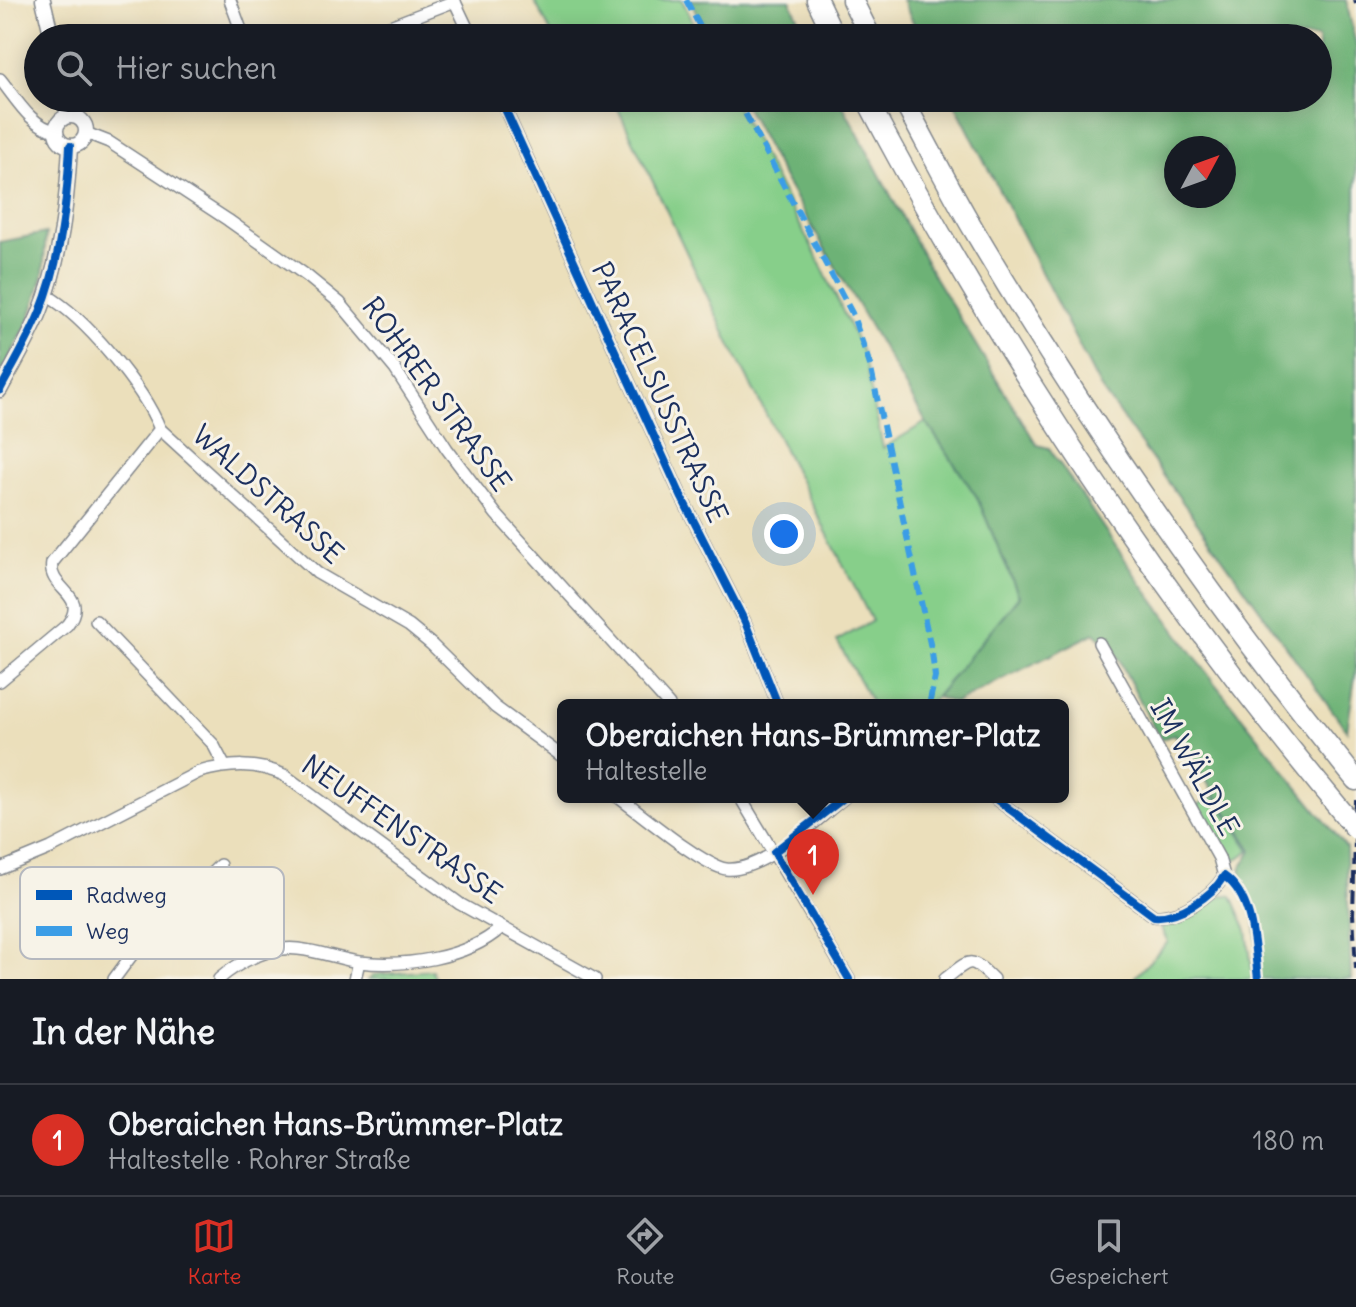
<!DOCTYPE html>
<html lang="de">
<head>
<meta charset="utf-8">
<style>
	:root { --surface:#171b24; --page:#242831; --text:#f1f3f6; --muted:#9ea1a6; --line:#363941; --accent:#d93025 }
	body { margin:0; font-family:Delius,sans-serif; background:var(--page); color:var(--text) }
	.compass { position:absolute; left:1164px; top:136px; width:72px; height:72px; border-radius:50%; background:var(--surface); box-shadow:0 4px 20px #0003; rotate:49deg }
	.you { position:absolute; left:784px; top:534px; width:28px; height:28px; margin:-20px; border:6px solid #fff; border-radius:50%; background:#1a73e8; box-shadow:0 0 0 12px #1a73e833 }
	.badge { display:grid; place-items:center; width:52px; height:52px; border-radius:50%; background:var(--accent); color:#fff; font-size:26px; font-weight:700 }
	.pin { position:absolute; translate:-50% -66px; filter:drop-shadow(0 2px 4px #0008) }
	.pin::after { content:''; position:absolute; top:42px; width:28px; height:24px; background:inherit; clip-path:polygon(0 0,100% 0,50% 100%) }
	.popup { position:absolute; left:557px; top:699px; width:512px; height:104px; box-sizing:border-box; display:grid; place-content:center; border-radius:12px; background:var(--surface); filter:drop-shadow(0 2px 6px #0005); font-size:26px; white-space:nowrap; color:var(--muted) }
	.popup b { font-size:30px; color:var(--text) }
	.popup::after { content:''; position:absolute; left:50%; top:100%; margin-left:-16px; border:16px solid transparent; border-top-color:var(--surface) }
	.list { margin:0; padding:0; list-style:none }
	h2 { display:flex; justify-content:space-between; align-items:center; height:104px; margin:0; padding:0 32px; font-size:34px }
	h2 small { font-size:26px; font-weight:400; color:var(--muted) }
	.list li { display:grid; grid-template-columns:52px 1fr auto; gap:24px; align-items:center; box-sizing:border-box; height:112px; padding:0 32px; border-top:2px solid var(--line) }
	.list b { display:block; font-size:30px; white-space:nowrap }
	.list p { margin:0; font-size:26px; white-space:nowrap; color:var(--muted) }
	.list em { font-size:26px; font-style:normal; color:var(--muted) }
	.icon { flex:none; width:44px; height:44px; fill:none; stroke:currentColor; stroke-width:2; stroke-linecap:round; stroke-linejoin:round }
	.map { position:relative; flex:none; width:1356px; height:979px; overflow:hidden }
	.search { position:absolute; background:var(--surface); box-shadow:0 4px 20px #0003; left:24px; right:24px; top:24px; height:88px; display:flex; align-items:center; gap:20px; box-sizing:border-box; padding:0 28px; border-radius:44px; color:var(--muted); font-size:30px }
	.sheet { height:216px; background:var(--surface) }
	nav { display:flex; justify-content:space-around; align-items:center; box-sizing:border-box; height:112px; border-top:2px solid var(--line); background:var(--surface); font-size:22px; color:var(--muted) }
	nav a { display:grid; justify-items:center; gap:4px }
	nav .on { color:var(--accent) }
	.map>svg:first-child { display:block }
	.green { fill:#87cf8a; stroke:#517f74; stroke-width:2 }
	.forest { fill:#6db276; stroke:#44706a; stroke-width:2; fill-rule:evenodd }
	.lines { fill:none; stroke-linecap:round; stroke-linejoin:round }
	.street-casing { stroke:#83878c; stroke-width:14 }
	.secondary-casing { stroke:#83878c; stroke-width:17 }
	.highway-casing { stroke:#83878c; stroke-width:23 }
	.street { stroke:#fff; stroke-width:11 }
	.secondary { stroke:#fff; stroke-width:14 }
	.highway { stroke:#fff; stroke-width:20 }
	.rail { stroke:#1b2f5e; stroke-width:4; stroke-dasharray:12 6; stroke-linecap:butt }
	.highway-bridge-casing { stroke:#83878c; stroke-width:23; stroke-linecap:butt }
	.highway-bridge { stroke:#fff; stroke-width:20 }
	.quiet { stroke:#3b9de6; stroke-width:6; stroke-dasharray:12 6; stroke-linecap:butt }
	.cycleway-casing { stroke:#f7f3e8; stroke-width:13 }
	.cycleway { stroke:#0057b8; stroke-width:8 }
	.labels { text-anchor:middle; stroke-width:6; stroke-linejoin:round; paint-order:stroke }
	.street-label { font-size:28px; fill:#1b2f5e; stroke:#f7f3e8 }
	.key { fill:#f7f3e8; stroke:#b5b8bf; stroke-width:2 }
	.key-label { font-size:22px; fill:#1b2f5e }
</style>
</head>
<body>
<div class="map">
<svg width="1356" height="979" viewBox="0 0 1356 979">
	<rect width="100%" height="100%" fill="#f7f3e8"/>
	<filter id="ink" filterUnits="userSpaceOnUse"><feTurbulence type="fractalNoise" baseFrequency=".0125" numOctaves="2"/><feDisplacementMap in="SourceGraphic" scale="16" xChannelSelector="R" yChannelSelector="G"/><feConvolveMatrix kernelMatrix="1 2 1 2 8 2 1 2 1" color-interpolation-filters="sRGB"/></filter>
	<filter id="wash" filterUnits="userSpaceOnUse"><feTurbulence type="fractalNoise" baseFrequency=".006" numOctaves="4" result="noise"/><feDisplacementMap in="SourceGraphic" scale="32" xChannelSelector="R" yChannelSelector="G"/><feGaussianBlur stdDeviation="1.8" result="paint"/><feColorMatrix in="noise" values="0 0 0 0 0 0 0 0 0 0 0 0 0 0 0 0 0 1.4 0 .05"/><feComposite in="paint" operator="in"/></filter>
	<g filter="url(#wash)">
		<rect width="100%" height="100%" fill="#ebdfbb"/>
		<g class="green">
			<path d="M 534,0 L 682,0 L 701,38 L 554,38 Z"/>
			<path d="M 613,98 L 732,98 L 817,257 L 863,354 L 883,448 L 926,422 L 977,497 L 1019,596 L 936,697 L 926,705 L 873,705 L 837,641 L 872,621 L 731,346 Z"/>
			<path d="M 1214,796 L 1250,850 L 1230,864 L 1196,806 Z"/>
			<path d="M 1223,895 L 1232,896 L 1247,930 L 1253,979 L 1133,979 L 1168,942 L 1160,926 L 1176,924 Z"/>
			<path d="M 432,970 L 435,979 L 369,979 L 373,975 Z"/>
		</g>
		<g class="forest">
			<path d="M 690,0 L 790,0 L 808,38 L 710,38 Z"/>
			<path d="M 902,0 L 1346,0 L 1356,45 L 1356,670 L 1347,731 L 1100,387 L 952,98 L 1318,98 L 1318,38 L 921,38 ZM 1224,148 L 1224,196 L 1176,196 L 1176,148 Z"/>
			<path d="M 741,98 L 839,98 L 932,273 L 1037,445 L 1049,448 L 1141,583 L 1216,685 L 1346,847 L 1351,979 L 1260,979 L 1254,911 L 1240,870 L 1252,850 L 1175,734 L 1160,740 L 1113,648 L 1095,633 L 955,703 L 936,697 L 1019,596 L 977,497 L 926,422 L 783,177 Z"/>
			<path d="M 46,233 L 43,276 L 29,321 L 0,375 L 0,242 Z"/>
		</g>
	</g>
	<g filter="url(#ink)">
		<g class="lines">
			<g class="street-casing">
				<g id="street">
					<path d="M 230,0 L 244,38"/>
					<path d="M 454,0 L 472,38"/>
					<path d="M 359,38 L 455,1"/>
					<path d="M 0,79 C 15,97 31,127 56,131"/>
					<path d="M 500,98 L 682,498 L 745,622 L 778,705"/>
					<path d="M 86,133 L 109,142 L 228,220 L 307,276 L 340,303 L 395,369 L 447,449 L 496,514 L 669,705"/>
					<path d="M 46,295 C 85,317 143,387 160,429 L 317,573 L 409,626 L 431,644 L 495,707 L 563,757"/>
					<path d="M 96,621 L 213,744 L 224,765"/>
					<path d="M 0,681 L 67,625 C 91,594 47,590 52,563 L 160,429"/>
					<path d="M 618,797 C 640,813 703,866 726,869 C 762,873 818,819 845,797"/>
					<path d="M 740,797 L 849,979"/>
					<path d="M 810,797 L 821,816"/>
					<path d="M 993,797 L 1154,916 C 1179,918 1211,897 1224,876 L 1219,858 L 1099,643"/>
					<path d="M 0,869 L 51,848 L 199,772 C 229,764 255,762 284,775 L 460,904 L 595,979"/>
					<path d="M 114,979 L 137,948 L 220,865"/>
					<path d="M 219,979 C 240,961 270,946 298,949 C 319,951 339,959 359,962 C 404,967 466,959 501,928"/>
					<path d="M 355,979 L 359,962"/>
					<path d="M 945,979 C 970,960 969,955 993,979"/>
				</g>
			</g>
			<g class="secondary-casing">
				<g id="secondary">
					<path d="M 43,0 L 52,38"/>
					<path d="M 64,98 L 68,116"/>
					<circle cx="71" cy="131" r="15"/>
					<path d="M 0,390 C 14,364 29,339 40,312 C 61,260 67,201 70,146"/>
				</g>
			</g>
			<g class="highway-casing">
				<g id="highway">
					<path d="M 817,0 L 835,38"/>
					<path d="M 852,0 L 871,38"/>
					<path d="M 866,98 C 1001,355 1161,596 1348,819"/>
					<path d="M 902,98 C 926,142 949,188 975,232 C 1089,424 1215,606 1356,780"/>
				</g>
			</g>
			<use href="#street" class="street"/>
			<use href="#secondary" class="secondary"/>
			<use href="#highway" class="highway"/>
			<g class="rail">
				<path d="M 1355,0 L 1356,4"/>
				<path d="M 1356,800 L 1353,914 L 1356,969"/>
			</g>
			<g class="highway-bridge-casing">
				<path id="highway-bridge" d="M 1348,819 L 1356,829"/>
			</g>
			<use href="#highway-bridge" class="highway-bridge"/>
			<g class="quiet">
				<path d="M 686,0 L 706,38"/>
				<path d="M 737,98 L 852,313 L 870,365 L 932,653 L 935,677 L 929,705"/>
			</g>
			<g class="cycleway-casing">
				<g id="cycleway">
					<path d="M 500,98 L 682,498 L 745,622 L 778,705"/>
					<path d="M 0,390 C 14,364 29,339 40,312 C 61,260 67,201 70,146"/>
					<path d="M 845,797 L 774,852 L 849,979"/>
					<path d="M 993,797 L 1154,916 C 1179,918 1211,897 1224,876 C 1254,897 1254,946 1258,979"/>
				</g>
			</g>
			<use href="#cycleway" class="cycleway"/>
		</g>
	</g>
	<g class="labels">
		<g class="street-label">
			<text transform="translate(660 392) rotate(65)" y="10">PARACELSUSSTRASSE</text>
			<text transform="translate(437 394) rotate(54)" y="10">ROHRER STRASSE</text>
			<text transform="translate(268 494) rotate(42)" y="10">WALDSTRASSE</text>
			<text transform="translate(1195 767) rotate(61)" y="10">IM WÄLDLE</text>
			<text transform="translate(402 829) rotate(35)" y="10">NEUFFENSTRASSE</text>
		</g>
	</g>
	<rect x="20" y="867" width="264" height="92" rx="12" class="key"/>
	<rect x="36" y="890" width="36" height="10" fill="#0057b8"/>
	<rect x="36" y="926" width="36" height="10" fill="#3b9de6"/>
	<g class="key-label">
		<text x="86" y="903">Radweg</text>
		<text x="86" y="939">Weg</text>
	</g>
</svg>
<svg class="compass" viewBox="-18 -18 36 36"><path d="M0-13l5 13h-10z" fill="#e53935"/><path d="M0 13l5-13h-10z" fill="#9ea1a6"/></svg>
<div class="you"></div>
<div class="pin badge" style="left:813px;top:895px">1</div>
<div class="popup"><b>Oberaichen Hans-Brümmer-Platz</b>Haltestelle</div>
<div class="search"><svg class="icon" aria-label="search" viewBox="0 0 24 24"><circle cx="10" cy="10" r="6"/><path d="M15 15l6 6"/></svg>Hier suchen</div>
</div>
<section class="sheet">
<h2>In der Nähe<small></small></h2>
<ul class="list">
<li><span class="badge">1</span><div><b>Oberaichen Hans-Brümmer-Platz</b><p>Haltestelle · Rohrer Straße</p></div><em>180 m</em></li>
</ul>
</section>
<nav>
<a class="on"><svg class="icon" aria-label="map" viewBox="0 0 24 24"><path d="M3 6l6-2 6 2 6-2v14l-6 2-6-2-6 2zM9 4v14M15 6v14"/></svg>Karte</a>
<a><svg class="icon" aria-label="directions" viewBox="0 0 24 24"><path d="M12 3l9 9-9 9-9-9zM9 14v-3h6M13 9l2 2-2 2"/></svg>Route</a>
<a><svg class="icon" aria-label="saved" viewBox="0 0 24 24"><path d="M7 4h10v16l-5-4-5 4z"/></svg>Gespeichert</a>
</nav>
</body>
</html>
